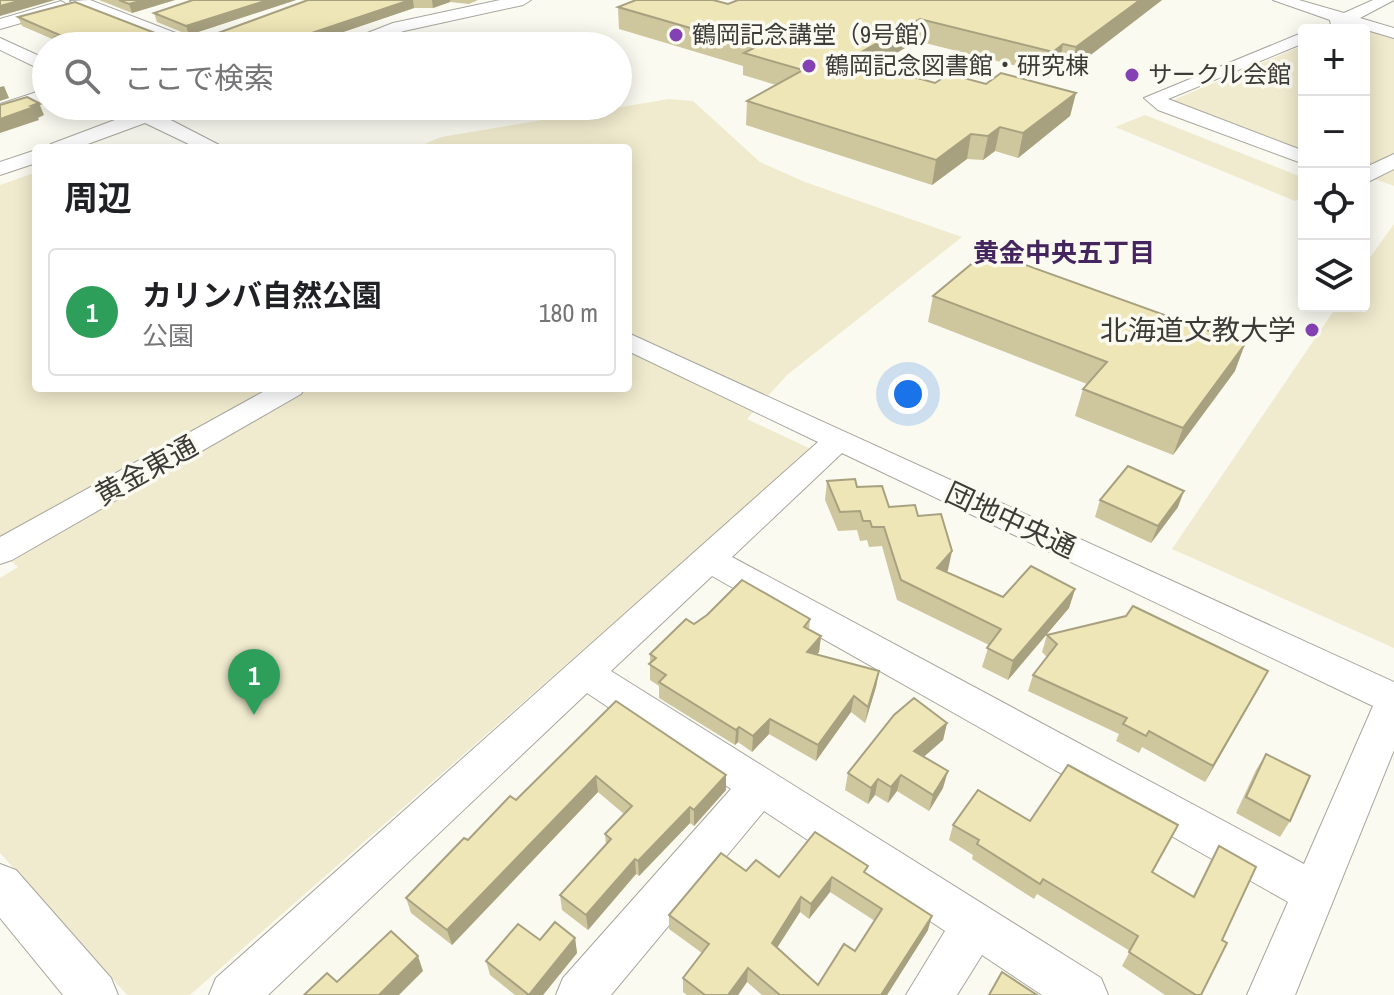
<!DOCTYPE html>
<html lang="ja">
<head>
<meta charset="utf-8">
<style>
	:root { --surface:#fff; --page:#f6f6f6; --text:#202124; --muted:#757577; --line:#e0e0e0; --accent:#8441b4 }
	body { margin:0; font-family:"Archivo Narrow","Noto Sans JP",sans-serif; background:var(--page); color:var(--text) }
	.controls { position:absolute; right:24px; top:24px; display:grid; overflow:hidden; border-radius:8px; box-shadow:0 4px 20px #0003 }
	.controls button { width:72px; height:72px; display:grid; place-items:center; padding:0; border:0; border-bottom:2px solid var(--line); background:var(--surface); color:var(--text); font:40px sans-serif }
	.you { position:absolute; left:908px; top:394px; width:28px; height:28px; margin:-20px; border:6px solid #fff; border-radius:50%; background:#1a73e8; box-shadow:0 0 0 12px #1a73e833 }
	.badge { display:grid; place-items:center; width:52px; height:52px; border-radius:50%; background:var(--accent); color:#fff; font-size:26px; font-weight:700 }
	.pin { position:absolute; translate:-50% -66px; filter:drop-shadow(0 2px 4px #0008) }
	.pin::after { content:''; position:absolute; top:42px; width:28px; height:24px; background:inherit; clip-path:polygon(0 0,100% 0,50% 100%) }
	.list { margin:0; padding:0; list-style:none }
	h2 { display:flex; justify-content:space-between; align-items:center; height:104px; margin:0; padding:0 32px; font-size:34px }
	h2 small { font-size:26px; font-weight:400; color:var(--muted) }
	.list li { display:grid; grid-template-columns:52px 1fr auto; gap:24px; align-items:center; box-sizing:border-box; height:128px; margin:0 16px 16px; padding:0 16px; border:2px solid var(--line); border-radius:8px }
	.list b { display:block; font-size:30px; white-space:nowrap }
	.list p { margin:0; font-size:26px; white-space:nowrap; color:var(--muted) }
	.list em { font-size:26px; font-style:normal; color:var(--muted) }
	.icon { flex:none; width:44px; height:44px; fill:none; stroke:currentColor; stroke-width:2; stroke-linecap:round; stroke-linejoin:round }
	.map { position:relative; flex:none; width:1394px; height:995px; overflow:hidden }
	.search { position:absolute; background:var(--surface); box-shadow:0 4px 20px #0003; left:32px; top:32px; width:600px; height:88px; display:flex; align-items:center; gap:20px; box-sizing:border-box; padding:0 28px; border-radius:44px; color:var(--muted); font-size:30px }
	.panel { position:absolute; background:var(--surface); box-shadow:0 4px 20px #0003; left:32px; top:144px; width:600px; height:248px; border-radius:8px }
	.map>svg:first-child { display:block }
	.green { fill:#f0ebce }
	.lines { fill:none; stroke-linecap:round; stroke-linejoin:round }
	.minor-casing { stroke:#a7a69e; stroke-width:2 }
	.minor { fill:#fff; fill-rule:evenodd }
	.wall { fill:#cec69d; fill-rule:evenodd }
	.shaded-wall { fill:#a7a180 }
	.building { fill:#efe6b7; stroke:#a7a180; stroke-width:2; fill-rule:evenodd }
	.poi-dot { fill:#8441b4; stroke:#fbfaf1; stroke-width:3 }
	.labels { text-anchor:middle; stroke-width:7; stroke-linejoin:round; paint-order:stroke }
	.far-poi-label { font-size:24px; fill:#3c3b38; stroke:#fbfaf1; text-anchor:start }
	.far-neighbourhood-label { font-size:26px; font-weight:bold; fill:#45255d; stroke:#fbfaf1 }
	.poi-label { font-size:28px; fill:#3c3b38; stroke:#fbfaf1; text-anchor:end }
	.street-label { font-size:28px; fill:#3c3b38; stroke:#fbfaf1 }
</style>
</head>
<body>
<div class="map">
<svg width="1394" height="995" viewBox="0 0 1394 995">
	<rect width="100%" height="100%" fill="#fbfaf1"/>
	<g class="green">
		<path d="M 1352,25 L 1394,37 L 1394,186 L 1364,175 L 1364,30 L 1341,30 Z"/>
		<path d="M 1304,45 L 1304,153 L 1174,104 L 1173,100 Z"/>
		<path d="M 669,99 L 693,101 L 760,162 L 805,182 L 962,237 L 787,375 L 747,419 L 811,449 L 190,995 L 127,995 L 0,853 L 0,578 L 18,567 L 0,551 L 0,185 L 31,174 L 36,176 L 36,388 L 628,388 L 628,148 L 415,148 L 441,137 Z"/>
		<path d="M 1145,115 L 1304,178 L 1304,196 L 1295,201 L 1115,127 Z"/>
		<path d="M 1394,224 L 1394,648 L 1172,549 L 1337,306 L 1364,306 L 1364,266 Z"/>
	</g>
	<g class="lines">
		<g class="minor-casing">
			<g id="minor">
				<path d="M 90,0 L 199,42 L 202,46 L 177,46 L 70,1 Z"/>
				<path d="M 500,0 L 531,0 L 523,5 L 404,31 L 360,46 L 334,46 L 393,23 Z"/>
				<path d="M 1273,0 L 1299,0 L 1344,13 L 1373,0 L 1394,0 L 1360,18 L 1394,28 L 1394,38 L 1346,24 L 1331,26 L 1330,20 Z"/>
				<path d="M 61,1 L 69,6 L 67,10 L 0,29 L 0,19 Z"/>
				<path d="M 1304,32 L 1304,43 L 1168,99 L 1304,151 L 1304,164 L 1158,110 L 1144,98 Z"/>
				<path d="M 0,38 L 46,59 L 46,72 L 0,50 Z"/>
				<path d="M 46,89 L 46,102 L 0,117 L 0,104 Z"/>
				<path d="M 139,106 L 147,109 L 183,106 L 163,116 L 225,148 L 197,148 L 145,123 L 77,148 L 47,148 L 51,144 L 128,115 L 125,111 L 128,107 Z"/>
				<path d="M 36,150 L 36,163 L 0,175 L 0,162 Z"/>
				<path d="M 1394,154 L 1394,169 L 1364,184 L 1364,168 Z"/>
				<path d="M 628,333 L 1394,682 L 1394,750 L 1295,995 L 1247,995 L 1288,902 L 712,576 L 611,671 L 1101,978 L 1108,995 L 1042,995 L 982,955 L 957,995 L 906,995 L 945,931 L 764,811 L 611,995 L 556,995 L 563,978 L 731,789 L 587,693 L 268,995 L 209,995 L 216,978 L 818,442 L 628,351 ZM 842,453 L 1373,706 L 1304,864 L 732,557 Z"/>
				<path d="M 270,388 L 305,388 L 301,394 L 12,560 L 0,564 L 0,537 Z"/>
				<path d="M 0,864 L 16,870 L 111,978 L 118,995 L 63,995 L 0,918 Z"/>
			</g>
		</g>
		<use href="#minor" class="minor"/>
	</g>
	<g class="wall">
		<path d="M 99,0 L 175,0 L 132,13 Z"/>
		<path d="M 193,0 L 296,0 L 189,35 L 157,22 L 154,13 Z"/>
		<path d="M 308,0 L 478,0 L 469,4 L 450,2 L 433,8 L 414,8 L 302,46 L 59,46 L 57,41 L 22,26 L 18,17 L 173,40 L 199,40 Z"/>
		<path d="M 738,0 L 1162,0 L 1071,70 L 1059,67 L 1049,74 L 917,41 L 874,66 L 935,83 L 986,84 L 1076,93 L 1070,116 L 1018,158 L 995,151 L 983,160 L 967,159 L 932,185 L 746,125 L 747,101 L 776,85 L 743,75 L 743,66 L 619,29 L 618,7 L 728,4 Z"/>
		<path d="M 933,296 L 1235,371 L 1173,455 L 1075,416 L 1083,389 L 1087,384 L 928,322 Z"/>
		<path d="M 827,481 L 857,487 L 889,507 L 918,516 L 948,570 L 946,573 L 1003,597 L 1075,589 L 1069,608 L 1008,680 L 982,667 L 989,645 L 897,600 L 882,546 L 869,547 L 867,540 L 860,541 L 857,530 L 838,531 L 825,500 Z"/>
		<path d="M 1100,500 L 1178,507 L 1151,543 L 1095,517 Z"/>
		<path d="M 810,619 L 809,630 L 821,636 L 819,652 L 817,655 L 879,671 L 876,687 L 865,723 L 851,712 L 816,761 L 769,734 L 752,752 L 738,742 L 735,745 L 659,698 L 659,686 L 650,680 L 650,654 L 694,624 Z"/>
		<path d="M 1047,635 L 1259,688 L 1205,782 L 1142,747 L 1139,753 L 1116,741 L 1119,734 L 1028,691 L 1033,675 L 1047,657 L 1042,652 Z"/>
		<path d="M 616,701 L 726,790 L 694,826 L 690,823 L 639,876 L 636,874 L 588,930 L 562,910 L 560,895 L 606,845 L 605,834 L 624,814 L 598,792 L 452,945 L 411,913 L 406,898 L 468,840 L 516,800 Z"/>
		<path d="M 947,723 L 943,740 L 923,757 L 943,788 L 929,811 L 897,791 L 888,803 L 875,795 L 868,804 L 845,790 L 848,773 Z"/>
		<path d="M 1266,754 L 1290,821 L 1280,837 L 1236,813 L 1256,770 Z"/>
		<path d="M 1030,821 L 1170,840 L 1152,872 L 1193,896 L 1219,846 L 1222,940 L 1201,995 L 1165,995 L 1122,966 L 1130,951 L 1037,894 L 1034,899 L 972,859 L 973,855 L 949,840 L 953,825 Z"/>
		<path d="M 746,871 L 779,877 L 866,873 L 928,930 L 887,995 L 762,995 L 747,982 L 738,995 L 687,995 L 683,992 L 683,978 L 702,953 L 669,929 L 669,915 ZM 830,892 L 875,921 L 855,951 L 818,985 L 777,948 L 800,912 L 809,919 Z"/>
		<path d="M 575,938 L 577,953 L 543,995 L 515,995 L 490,975 L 486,961 L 540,940 Z"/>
	</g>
	<g class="shaded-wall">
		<path d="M 22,0 L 55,0 L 0,16 L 0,6 Z"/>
		<path d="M 144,0 L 175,0 L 132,13 L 129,4 Z"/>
		<path d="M 268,0 L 296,0 L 189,35 L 186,26 Z"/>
		<path d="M 410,0 L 413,0 L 414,8 L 302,46 L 273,46 Z"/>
		<path d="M 432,0 L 450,0 L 450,2 L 433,8 Z"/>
		<path d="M 1140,0 L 1162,0 L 1071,70 L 1076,47 Z"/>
		<path d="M 920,19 L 917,41 L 847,82 L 849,59 Z"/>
		<path d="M 1063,44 L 1059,67 L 1049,74 L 1053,52 Z"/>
		<path d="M 4,86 L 9,98 L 0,101 L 0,87 Z"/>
		<path d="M 1076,93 L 1070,116 L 1018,158 L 1023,133 Z"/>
		<path d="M 39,103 L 44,115 L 38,118 L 39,120 L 0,133 L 0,119 Z"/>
		<path d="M 1000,127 L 995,151 L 983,160 L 988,136 Z"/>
		<path d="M 971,134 L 967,159 L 932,185 L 936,160 Z"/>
		<path d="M 1245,344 L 1235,371 L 1173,455 L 1183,428 Z"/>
		<path d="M 1184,491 L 1178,507 L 1151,543 L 1158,526 Z"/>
		<path d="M 952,551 L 948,570 L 933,588 L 937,568 Z"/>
		<path d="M 1075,589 L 1069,608 L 1008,680 L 1013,661 Z"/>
		<path d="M 821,636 L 819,652 L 805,668 L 807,652 Z"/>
		<path d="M 879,671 L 876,687 L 865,723 L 868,707 Z"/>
		<path d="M 1268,671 L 1259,688 L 1205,782 L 1213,766 Z"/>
		<path d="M 854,696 L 851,712 L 816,761 L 818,745 Z"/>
		<path d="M 770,719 L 769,734 L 752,752 L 753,736 Z"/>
		<path d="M 947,723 L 943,740 L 911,768 L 914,751 Z"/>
		<path d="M 739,727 L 738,742 L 735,745 L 736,730 Z"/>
		<path d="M 948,771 L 943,788 L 929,811 L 933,795 Z"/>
		<path d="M 726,775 L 726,790 L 694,826 L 694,810 Z"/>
		<path d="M 901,775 L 897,791 L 888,803 L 891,787 Z"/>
		<path d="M 596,776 L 598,792 L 452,945 L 447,930 Z"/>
		<path d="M 878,779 L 875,795 L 868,804 L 871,788 Z"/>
		<path d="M 690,807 L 690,823 L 639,876 L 638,861 Z"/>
		<path d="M 635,859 L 636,874 L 588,930 L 586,915 Z"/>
		<path d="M 832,877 L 830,892 L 809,919 L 811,904 Z"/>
		<path d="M 801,897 L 800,912 L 771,957 L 772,943 Z"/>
		<path d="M 932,916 L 928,930 L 887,995 L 881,995 Z"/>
		<path d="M 575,938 L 577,953 L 543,995 L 529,995 Z"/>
		<path d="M 418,956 L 423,971 L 399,995 L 379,995 Z"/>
		<path d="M 748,968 L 747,982 L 738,995 L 728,995 Z"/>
	</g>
	<g class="building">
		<path d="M 0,0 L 22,0 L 0,6 Z"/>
		<path d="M 119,0 L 144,0 L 129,4 Z"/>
		<path d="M 193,0 L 268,0 L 186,26 L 154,13 Z"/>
		<path d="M 308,0 L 410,0 L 273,46 L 73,46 L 56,37 L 62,36 L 18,17 L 75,2 L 173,40 L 199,40 Z"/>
		<path d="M 636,0 L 713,0 L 728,4 L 738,0 L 1140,0 L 1076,47 L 1063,44 L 1053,52 L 920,19 L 849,59 L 935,83 L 949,74 L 986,84 L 1001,73 L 1076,93 L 1023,133 L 1000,127 L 988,136 L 971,134 L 936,160 L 747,101 L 803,70 L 744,53 L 756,47 L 618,7 Z"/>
		<path d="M 27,97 L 39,103 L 31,106 L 34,107 L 0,119 L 0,105 Z"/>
		<path d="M 987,251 L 1245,344 L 1183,428 L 1083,389 L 1107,362 L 933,296 Z"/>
		<path d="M 1128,466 L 1184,491 L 1158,526 L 1100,500 Z"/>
		<path d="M 855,479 L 857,487 L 882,486 L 889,507 L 915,505 L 918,516 L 941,514 L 952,551 L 937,568 L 1003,597 L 1031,566 L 1075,589 L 1013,661 L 987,648 L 1001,629 L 901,580 L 884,527 L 872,527 L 870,521 L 863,521 L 860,511 L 840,512 L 827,481 Z"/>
		<path d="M 742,580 L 810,619 L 804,627 L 821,636 L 807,652 L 879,671 L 868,707 L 854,696 L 818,745 L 770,719 L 753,736 L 739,727 L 736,730 L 659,682 L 666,675 L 649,664 L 656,658 L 650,654 L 686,619 L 694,624 L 707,615 Z"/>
		<path d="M 1133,606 L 1268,671 L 1213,766 L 1149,731 L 1146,736 L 1123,724 L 1127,718 L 1033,675 L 1057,644 L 1047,635 L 1126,616 Z"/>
		<path d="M 914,698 L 947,723 L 914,751 L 948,771 L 933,795 L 901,775 L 891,787 L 878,779 L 871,788 L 848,773 L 894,715 Z"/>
		<path d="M 616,701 L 726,775 L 694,810 L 690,807 L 638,861 L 635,859 L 586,915 L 560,895 L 611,839 L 605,834 L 632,806 L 596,776 L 447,930 L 406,898 L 464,838 L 468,840 L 510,796 L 516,800 Z"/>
		<path d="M 1266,754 L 1310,776 L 1290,821 L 1246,797 Z"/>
		<path d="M 1068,765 L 1178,825 L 1152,872 L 1194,897 L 1219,846 L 1256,867 L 1222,940 L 1227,943 L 1201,995 L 1196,995 L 1129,952 L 1138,936 L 1043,879 L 1040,884 L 977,844 L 979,840 L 953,825 L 978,790 L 1030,821 Z"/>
		<path d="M 815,832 L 868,866 L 864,872 L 932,916 L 881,995 L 780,995 L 748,968 L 728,995 L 705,995 L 683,978 L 709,944 L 669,915 L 721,853 L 746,871 L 756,860 L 779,877 ZM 832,877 L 882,909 L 855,951 L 844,944 L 818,985 L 772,943 L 801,897 L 811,904 Z"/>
		<path d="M 555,922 L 575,938 L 529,995 L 486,961 L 518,924 L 540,940 Z"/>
		<path d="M 391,931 L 418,956 L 379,995 L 304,995 L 327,973 L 337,982 Z"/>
		<path d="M 1002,972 L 1037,995 L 989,995 Z"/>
	</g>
	<g class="poi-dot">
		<circle cx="676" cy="35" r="8"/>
		<circle cx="809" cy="66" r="8"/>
		<circle cx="1132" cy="75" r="8"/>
		<circle cx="1312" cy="330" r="8"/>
	</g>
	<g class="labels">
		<g class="far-poi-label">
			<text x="692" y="43">鶴岡記念講堂（9号館）</text>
			<text x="825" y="74">鶴岡記念図書館・研究棟</text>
			<text x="1148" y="83">サークル会館</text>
		</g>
		<g class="far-neighbourhood-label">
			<text x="1064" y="262">黄金中央五丁目</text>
		</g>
		<g class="poi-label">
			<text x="1296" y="340">北海道文教大学</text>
		</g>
		<g class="street-label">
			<text transform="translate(146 470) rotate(-29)" y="10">黄金東通</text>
			<text transform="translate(1011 520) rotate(25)" y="10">団地中央通</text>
		</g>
	</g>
</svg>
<div class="controls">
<button>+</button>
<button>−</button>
<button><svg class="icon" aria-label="locate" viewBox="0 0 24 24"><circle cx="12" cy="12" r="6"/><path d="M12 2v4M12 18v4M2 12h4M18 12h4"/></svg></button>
<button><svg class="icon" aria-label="layers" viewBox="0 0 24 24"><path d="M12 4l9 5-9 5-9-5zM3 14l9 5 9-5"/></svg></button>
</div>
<div class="you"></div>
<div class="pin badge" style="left:254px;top:715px;background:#2e9e5b">1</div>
<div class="search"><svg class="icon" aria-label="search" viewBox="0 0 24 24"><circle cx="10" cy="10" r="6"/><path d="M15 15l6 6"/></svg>ここで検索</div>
<section class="panel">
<h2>周辺<small></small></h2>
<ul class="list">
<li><span class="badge" style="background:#2e9e5b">1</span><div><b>カリンバ自然公園</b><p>公園</p></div><em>180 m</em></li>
</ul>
</section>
</div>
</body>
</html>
